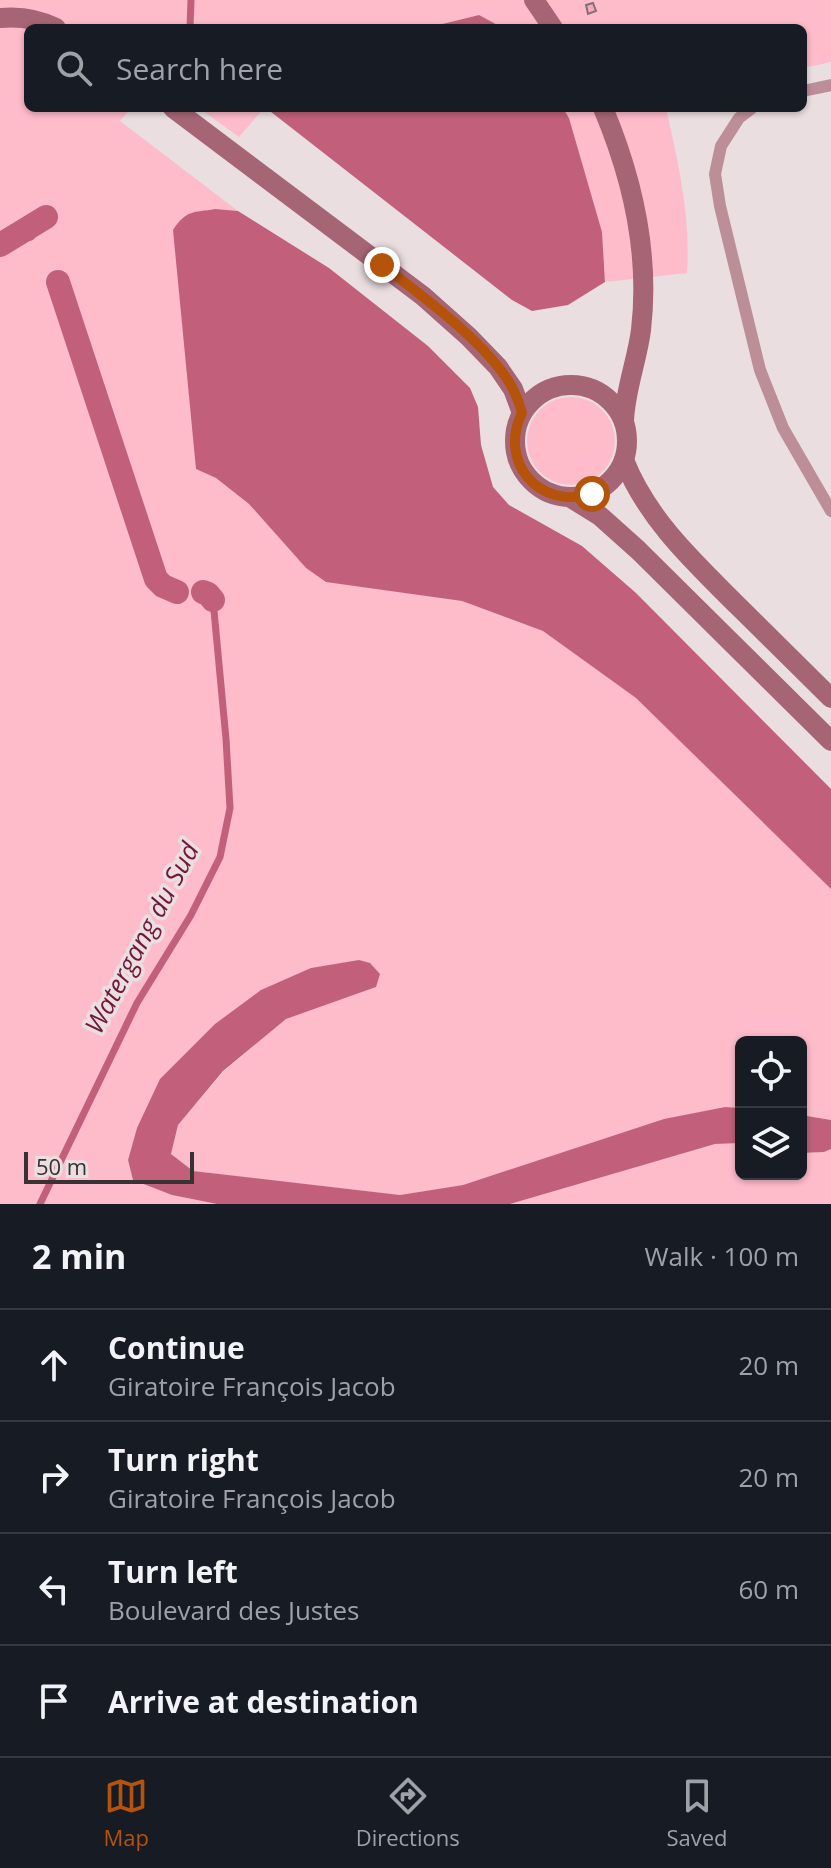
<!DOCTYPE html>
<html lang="en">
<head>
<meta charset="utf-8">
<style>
	:root { --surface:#171b24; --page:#242831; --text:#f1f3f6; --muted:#9ea1a6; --line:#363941; --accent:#b45309 }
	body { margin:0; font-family:"Open Sans",sans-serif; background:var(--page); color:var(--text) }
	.controls { position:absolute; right:24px; bottom:24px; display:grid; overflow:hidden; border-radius:12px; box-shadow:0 2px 6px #0004 }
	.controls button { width:72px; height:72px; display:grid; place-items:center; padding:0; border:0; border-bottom:2px solid var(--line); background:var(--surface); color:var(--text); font:40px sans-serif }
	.scale { position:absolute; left:24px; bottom:20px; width:170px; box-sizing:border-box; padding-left:8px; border:4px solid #373233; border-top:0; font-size:22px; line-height:28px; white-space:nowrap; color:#373233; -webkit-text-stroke:6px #eadee0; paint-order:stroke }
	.stop { position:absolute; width:24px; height:24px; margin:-18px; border:6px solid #b45309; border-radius:50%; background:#fff }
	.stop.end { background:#b45309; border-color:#fff; box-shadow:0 2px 8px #0008 }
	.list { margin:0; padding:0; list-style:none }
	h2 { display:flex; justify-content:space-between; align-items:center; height:104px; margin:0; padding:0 32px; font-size:34px }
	h2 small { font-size:26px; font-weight:400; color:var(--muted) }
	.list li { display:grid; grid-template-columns:52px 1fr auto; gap:24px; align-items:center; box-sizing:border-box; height:112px; padding:0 32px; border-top:2px solid var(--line) }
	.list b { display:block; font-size:30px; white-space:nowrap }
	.list p { margin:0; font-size:26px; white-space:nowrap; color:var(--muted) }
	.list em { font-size:26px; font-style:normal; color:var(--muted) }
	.icon { flex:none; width:44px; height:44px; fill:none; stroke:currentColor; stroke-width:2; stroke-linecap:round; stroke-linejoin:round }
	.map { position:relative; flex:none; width:831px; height:1204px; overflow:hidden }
	.search { position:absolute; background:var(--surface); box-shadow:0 2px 6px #0004; left:24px; right:24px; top:24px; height:88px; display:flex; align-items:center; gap:20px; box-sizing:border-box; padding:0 28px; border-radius:12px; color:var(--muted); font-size:30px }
	.sheet { height:552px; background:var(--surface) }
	nav { display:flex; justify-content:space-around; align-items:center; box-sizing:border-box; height:112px; border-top:2px solid var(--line); background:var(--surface); font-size:22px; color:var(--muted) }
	nav a { display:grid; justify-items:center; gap:4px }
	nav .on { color:var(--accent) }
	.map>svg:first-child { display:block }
	.green { fill:#febbca }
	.water { fill:#c2607b }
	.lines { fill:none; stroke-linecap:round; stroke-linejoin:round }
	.stream { stroke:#c2607b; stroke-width:7 }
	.canal { stroke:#c2607b; stroke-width:24 }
	.building { fill:#faa6ba; stroke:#7d7274; stroke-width:2 }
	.lane { stroke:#bc8e98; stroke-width:12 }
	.secondary { stroke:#a66575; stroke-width:20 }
	.route { stroke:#b45309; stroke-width:10 }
	.labels { text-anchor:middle; stroke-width:7; stroke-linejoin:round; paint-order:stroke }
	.water-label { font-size:26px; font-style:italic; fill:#711738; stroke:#eadee0 }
</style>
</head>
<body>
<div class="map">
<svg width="831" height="1204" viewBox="0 0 831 1204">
	<rect width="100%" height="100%" fill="#eadee0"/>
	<g class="green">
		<path d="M 0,0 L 831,0 L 831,62 L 803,68 L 803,28 L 503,28 L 479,15 L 426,28 L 28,28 L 28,108 L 131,108 L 120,121 L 238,211 L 215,209 L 204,211 L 196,469 L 216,478 L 249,504 L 306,568 L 326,581 L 462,601 L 543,631 L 636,698 L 831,889 L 831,1120 L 801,1115 L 801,1042 L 741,1042 L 741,1108 L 725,1107 L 664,1120 L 463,1185 L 400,1195 L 192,1171 L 171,1154 L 178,1125 L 224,1071 L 286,1019 L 376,987 L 359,960 L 137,1128 L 128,1160 L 133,1180 L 172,1195 L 217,1204 L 0,1204 Z"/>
		<path d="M 199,108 L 264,108 L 239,137 Z"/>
		<path d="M 563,108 L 666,108 C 678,162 691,217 687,273 L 605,282 L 602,232 L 569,118 Z"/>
		<circle cx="571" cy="441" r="44"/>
		<path d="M 741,1143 L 741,1174 L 801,1174 L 801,1153 L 824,1152 L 831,1149 L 831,1204 L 510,1204 L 715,1144 Z"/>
	</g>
	<g class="water">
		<path d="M 479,15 L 503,28 L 426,28 Z"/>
		<path d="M 266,108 L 563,108 L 569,118 L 602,232 L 605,282 L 568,305 L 532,311 L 512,300 Z"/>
		<path d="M 215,209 L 238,211 L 329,268 L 428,346 L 470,388 L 478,407 L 481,445 L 493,487 L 509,505 L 582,546 L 636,593 L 831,789 L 831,889 L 636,698 L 543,631 L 462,601 L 326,582 L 306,568 L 249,504 L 216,478 L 196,469 L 173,230 C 187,209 193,213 215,209 Z"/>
		<path d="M 359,960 L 370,963 L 380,974 L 376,987 L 286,1019 L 223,1071 L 178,1125 L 171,1154 L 193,1171 L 400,1195 L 463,1185 L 664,1119 L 725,1107 L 741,1108 L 741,1143 L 715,1144 L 510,1204 L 217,1204 L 172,1195 L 133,1180 L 128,1160 L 137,1128 L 160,1079 L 215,1024 L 261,990 L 311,968 Z"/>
		<path d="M 801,1115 L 831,1120 L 831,1149 L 824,1152 L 801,1153 Z"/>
	</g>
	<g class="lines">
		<g class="stream">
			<path d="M 190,28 L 191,0"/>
			<path d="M 27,230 L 31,237"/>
			<path d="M 40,1204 L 137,1003 L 191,915 L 220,857 L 230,808 L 226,739 L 213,600"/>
		</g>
		<g class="canal">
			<path d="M 0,245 L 46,217"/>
			<path d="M 58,282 L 156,579 L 163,586 L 177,592"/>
			<path d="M 203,592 L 208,594 L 213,600"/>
		</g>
	</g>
	<path class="building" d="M 593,3 L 596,11 L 588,14 L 586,5 Z"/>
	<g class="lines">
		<g class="lane">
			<path d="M 803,91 L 831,85"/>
			<path d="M 752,108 L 739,118 L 721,146 L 715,174 L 720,206 L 760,370 L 783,428 L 831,511"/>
		</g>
		<g class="secondary">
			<path d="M 534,0 L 553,28"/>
			<path d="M 0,18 C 20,16 38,19 56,28"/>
			<path d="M 173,108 L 423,296 L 469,337 L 498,367 L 513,389 L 522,413"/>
			<path d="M 603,108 C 633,179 650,253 641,330 C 637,361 625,390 624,421"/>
			<circle cx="571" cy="441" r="56"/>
			<path d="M 624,460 C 647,519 694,562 738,606 C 769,637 800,667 831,698"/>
			<path d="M 571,498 L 600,516 L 638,550 L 831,741"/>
		</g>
	</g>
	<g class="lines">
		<path class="route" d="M 382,265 C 422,296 490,345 513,389 C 517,397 520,405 522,413 C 498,462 539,510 592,494"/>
	</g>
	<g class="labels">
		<g class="water-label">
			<text transform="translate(142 938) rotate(-62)" y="9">Watergang du Sud</text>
		</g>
	</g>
</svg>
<div class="controls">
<button><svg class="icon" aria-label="locate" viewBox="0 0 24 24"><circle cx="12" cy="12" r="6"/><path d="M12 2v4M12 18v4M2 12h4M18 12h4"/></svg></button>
<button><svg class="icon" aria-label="layers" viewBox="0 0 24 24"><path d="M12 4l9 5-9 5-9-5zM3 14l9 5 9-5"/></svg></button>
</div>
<div class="scale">50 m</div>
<div class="stop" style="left:592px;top:494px"></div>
<div class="stop end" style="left:382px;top:265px"></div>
<div class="search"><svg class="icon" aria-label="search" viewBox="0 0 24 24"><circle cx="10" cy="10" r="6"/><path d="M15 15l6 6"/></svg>Search here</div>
</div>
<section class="sheet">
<h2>2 min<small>Walk · 100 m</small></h2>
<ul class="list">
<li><svg class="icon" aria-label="ahead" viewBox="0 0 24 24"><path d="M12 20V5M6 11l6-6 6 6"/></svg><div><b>Continue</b><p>Giratoire François Jacob</p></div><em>20 m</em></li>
<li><svg class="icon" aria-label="right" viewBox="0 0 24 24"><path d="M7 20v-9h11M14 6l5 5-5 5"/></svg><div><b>Turn right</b><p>Giratoire François Jacob</p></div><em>20 m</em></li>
<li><svg class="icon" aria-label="left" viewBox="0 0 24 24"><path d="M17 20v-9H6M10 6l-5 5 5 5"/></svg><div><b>Turn left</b><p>Boulevard des Justes</p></div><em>60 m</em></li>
<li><svg class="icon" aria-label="arrive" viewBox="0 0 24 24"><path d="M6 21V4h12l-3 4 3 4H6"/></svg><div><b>Arrive at destination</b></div></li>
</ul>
</section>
<nav>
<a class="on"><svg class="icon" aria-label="map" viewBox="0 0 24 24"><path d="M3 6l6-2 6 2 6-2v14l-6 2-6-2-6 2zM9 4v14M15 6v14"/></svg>Map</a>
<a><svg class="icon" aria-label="directions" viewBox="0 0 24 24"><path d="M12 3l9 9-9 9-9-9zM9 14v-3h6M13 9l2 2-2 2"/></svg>Directions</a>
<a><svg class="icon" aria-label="saved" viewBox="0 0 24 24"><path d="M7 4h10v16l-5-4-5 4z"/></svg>Saved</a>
</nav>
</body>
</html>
